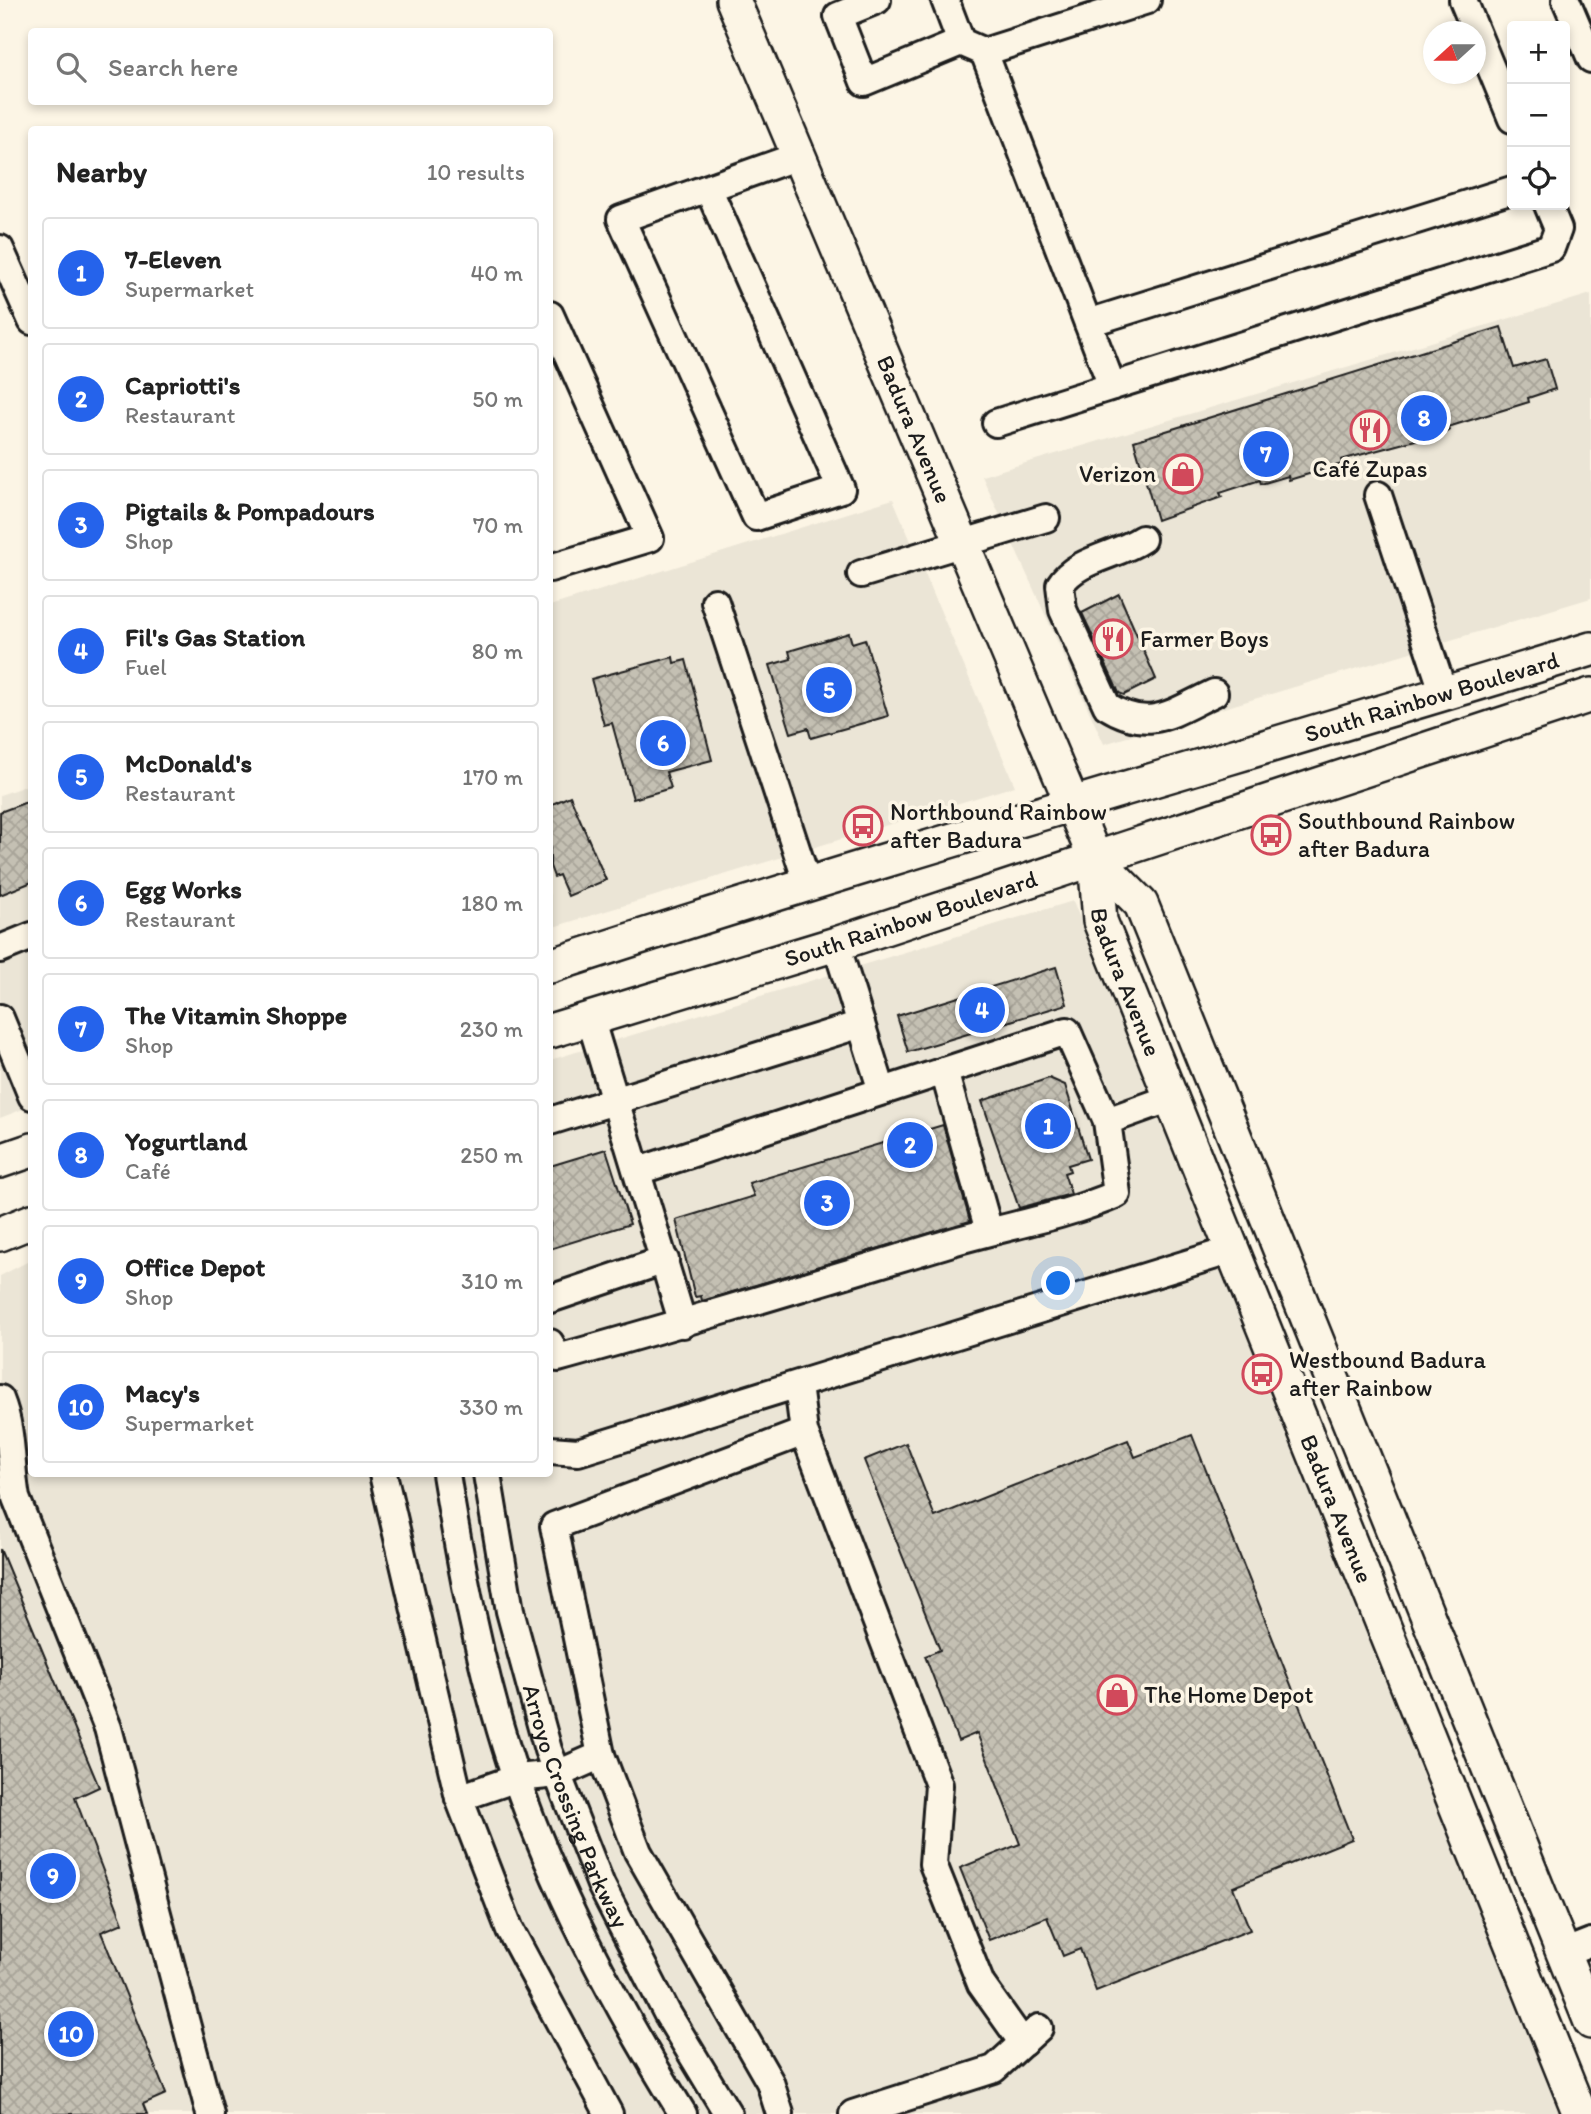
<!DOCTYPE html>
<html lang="en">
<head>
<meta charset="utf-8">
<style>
	:root { --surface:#fff; --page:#f6f6f6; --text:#222; --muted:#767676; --line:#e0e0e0; --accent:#2563eb }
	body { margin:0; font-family:Itim,sans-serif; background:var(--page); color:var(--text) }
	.controls { position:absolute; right:21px; top:21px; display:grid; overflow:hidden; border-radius:7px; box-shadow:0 4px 10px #0003 }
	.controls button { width:63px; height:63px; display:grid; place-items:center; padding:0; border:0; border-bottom:2px solid var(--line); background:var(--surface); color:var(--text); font:35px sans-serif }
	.compass { position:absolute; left:1423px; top:21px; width:63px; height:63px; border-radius:50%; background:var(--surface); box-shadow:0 4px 10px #0003; rotate:249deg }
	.you { position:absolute; left:1059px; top:1284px; width:24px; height:24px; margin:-18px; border:5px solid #fff; border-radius:50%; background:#1a73e8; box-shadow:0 0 0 10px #1a73e833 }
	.badge { display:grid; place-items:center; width:46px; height:46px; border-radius:50%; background:var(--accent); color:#fff; font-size:23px; font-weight:700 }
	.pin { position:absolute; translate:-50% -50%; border:4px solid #fff; box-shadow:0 2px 7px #0006 }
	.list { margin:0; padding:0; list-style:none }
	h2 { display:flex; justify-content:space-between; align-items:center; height:91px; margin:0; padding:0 28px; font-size:30px }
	h2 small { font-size:23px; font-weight:400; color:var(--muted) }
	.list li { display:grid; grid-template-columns:46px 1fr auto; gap:21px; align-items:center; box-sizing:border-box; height:112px; margin:0 14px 14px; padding:0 14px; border:2px solid var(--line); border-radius:7px }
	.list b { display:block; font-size:26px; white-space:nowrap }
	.list p { margin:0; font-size:23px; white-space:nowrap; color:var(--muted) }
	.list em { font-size:23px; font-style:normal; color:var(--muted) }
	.icon { flex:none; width:38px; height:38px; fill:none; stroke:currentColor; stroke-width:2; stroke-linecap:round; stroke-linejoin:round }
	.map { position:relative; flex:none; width:1591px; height:2114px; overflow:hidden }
	.search { position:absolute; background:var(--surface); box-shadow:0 4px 10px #0003; left:28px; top:28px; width:525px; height:77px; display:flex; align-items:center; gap:18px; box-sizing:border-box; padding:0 24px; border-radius:7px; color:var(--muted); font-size:26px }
	.panel { position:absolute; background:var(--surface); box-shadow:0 4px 10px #0003; left:28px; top:126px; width:525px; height:1351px; border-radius:7px }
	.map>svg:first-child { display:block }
	.built { fill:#ebe5d6 }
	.building { fill:url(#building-cross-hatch); stroke:#1c1c1c; stroke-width:2 }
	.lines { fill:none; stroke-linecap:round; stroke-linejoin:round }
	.minor-casing { stroke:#1c1c1c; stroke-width:32 }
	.major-casing { stroke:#1c1c1c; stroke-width:38 }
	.minor { stroke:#fcf5e5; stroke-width:26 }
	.major { stroke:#fcf5e5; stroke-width:33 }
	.labels { text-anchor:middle; stroke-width:7; stroke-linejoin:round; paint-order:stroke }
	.street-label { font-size:24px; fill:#1c1c1c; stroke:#fcf5e5 }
	.poi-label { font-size:24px; fill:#1c1c1c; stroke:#fcf5e5; text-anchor:start }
</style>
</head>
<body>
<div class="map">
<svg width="1591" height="2114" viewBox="0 0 1591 2114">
	<defs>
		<pattern id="building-cross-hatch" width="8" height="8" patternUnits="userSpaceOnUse" patternTransform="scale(1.75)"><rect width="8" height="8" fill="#c4c0b3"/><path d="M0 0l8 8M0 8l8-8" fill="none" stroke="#a8a499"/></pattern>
	</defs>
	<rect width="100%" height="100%" fill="#fcf5e5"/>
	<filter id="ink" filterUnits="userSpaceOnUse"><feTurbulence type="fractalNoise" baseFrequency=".0143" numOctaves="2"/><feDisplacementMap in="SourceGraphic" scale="14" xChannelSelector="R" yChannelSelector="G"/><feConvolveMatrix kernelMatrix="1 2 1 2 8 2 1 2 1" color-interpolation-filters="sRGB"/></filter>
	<g filter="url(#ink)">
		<g class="built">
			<path d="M 1591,294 L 1591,598 L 1104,744 L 982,476 Z"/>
			<path d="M 893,499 L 1015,786 L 550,928 L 550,606 Z"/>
			<path d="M 31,784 L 31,1106 L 0,1118 L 0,795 Z"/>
			<path d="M 1073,901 L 1562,2114 L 0,2114 L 0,1276 L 31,1260 L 32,1474 L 550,1474 L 550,1060 Z"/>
		</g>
		<g class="building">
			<path d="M 1501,327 L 1514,368 L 1546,359 L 1555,389 L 1528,398 L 1529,402 L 1448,427 L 1449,431 L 1341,460 L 1342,464 L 1289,480 L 1288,476 L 1261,484 L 1260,480 L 1220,493 L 1222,497 L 1157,520 L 1134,441 Z"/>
			<path d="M 1119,594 L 1156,679 L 1124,695 L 1119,693 L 1082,613 Z"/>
			<path d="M 849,633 L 852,643 L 865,639 L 888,716 L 811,738 L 808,728 L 791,733 L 770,665 L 791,659 L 789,651 Z"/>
			<path d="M 673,657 L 674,663 L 686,660 L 712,760 L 666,772 L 671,788 L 633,799 L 612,723 L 604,725 L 591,679 Z"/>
			<path d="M 570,796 L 606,880 L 568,896 L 559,875 L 554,877 L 550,866 L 550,805 Z"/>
			<path d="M 32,800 L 32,882 L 0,895 L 0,812 Z"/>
			<path d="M 1056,967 L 1067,1004 L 908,1052 L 897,1016 Z"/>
			<path d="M 1049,1078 L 1065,1085 L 1088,1159 L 1068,1165 L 1070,1171 L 1064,1173 L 1071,1194 L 1019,1208 L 982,1101 Z"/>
			<path d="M 943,1125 L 970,1221 L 702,1301 L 701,1296 L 695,1297 L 676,1220 L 754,1196 L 749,1183 Z"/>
			<path d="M 606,1149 L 630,1224 L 550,1249 L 550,1166 Z"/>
			<path d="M 1192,1435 L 1352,1839 L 1233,1887 L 1250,1930 L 1096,1991 L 1080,1949 L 1063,1956 L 1047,1917 L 989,1940 L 960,1868 L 1020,1844 L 977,1733 L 958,1741 L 925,1656 L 940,1650 L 864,1460 L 906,1443 L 935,1517 L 1128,1440 L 1135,1457 Z"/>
			<path d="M 0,1549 L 99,1787 L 75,1798 L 123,1923 L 101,1932 L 166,2094 L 143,2104 L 147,2114 L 0,2114 Z"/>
		</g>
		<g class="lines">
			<g class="minor-casing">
				<g id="minor">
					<path d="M 877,0 L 838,16 L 864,82 L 961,42"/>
					<path d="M 945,0 L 961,42 L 984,52 L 1147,0"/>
					<path d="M 1463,0 L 1512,119"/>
					<path d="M 1566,0 L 1591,59"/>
					<path d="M 984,52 L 1112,386"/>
					<path d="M 708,188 L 841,489 L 756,517 L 621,219 L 798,156"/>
					<path d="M 0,249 L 32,321"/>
					<path d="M 550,315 L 650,538 L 550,568"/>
					<path d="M 1088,323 L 1512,190"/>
					<path d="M 996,423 L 1551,248 L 1558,229 L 1548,205"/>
					<path d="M 1378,495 L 1444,694"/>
					<path d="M 1142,539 C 1117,556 1076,559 1060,585 L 1063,610 L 1107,706 C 1150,733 1173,712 1214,693"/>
					<path d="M 861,574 L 1046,518"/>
					<path d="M 715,602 L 807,882"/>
					<path d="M 836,944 L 882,1091"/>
					<path d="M 0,949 L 32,936"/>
					<path d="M 0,1018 L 32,1096"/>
					<path d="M 590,1018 L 683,1324"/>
					<path d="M 944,1071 L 989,1231"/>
					<path d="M 550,1121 L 861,1024"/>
					<path d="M 1107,1121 L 1171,1098"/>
					<path d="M 550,1299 L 665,1260"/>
					<path d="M 550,1343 L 558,1358 C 689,1322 819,1282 949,1243 C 1005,1226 1064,1217 1117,1194 L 1107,1121 L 1067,1031 L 638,1171"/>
					<path d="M 798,1385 L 804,1432 L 939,1785 L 933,1864 L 981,1984 L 1023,2043"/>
					<path d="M 0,1399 C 13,1431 10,1464 16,1498 L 108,1728 L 210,2114"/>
					<path d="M 550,1450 L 578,1452 L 1232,1250"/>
					<path d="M 383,1474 L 459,1798 L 510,1930 L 609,2114"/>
					<path d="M 446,1474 C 462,1571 480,1668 511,1763 C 552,1887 614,2003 683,2114"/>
					<path id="s1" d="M 487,1474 L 510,1611 L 548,1750 L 601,1885 L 667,2013 L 728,2114"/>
					<path d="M 601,1755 L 638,1852 L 770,2082 L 780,2114"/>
					<path d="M 459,1798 L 517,1778 L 558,1774 L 601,1755 L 554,1526 L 804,1432"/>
					<path d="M 1563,1953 L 1591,1942"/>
					<path d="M 853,2114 L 994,2069 L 1039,2028"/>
				</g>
			</g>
			<g class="major-casing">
				<g id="major">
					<path id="s2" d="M 733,0 L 1095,858 L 1100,921 L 1580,2114"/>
					<path d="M 1095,858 L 1141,904 L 1591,2022"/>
					<path id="s3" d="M 550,966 C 895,853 1244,755 1591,649"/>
					<path id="s4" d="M 550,1031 L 836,944 L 1591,695"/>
					<path d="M 0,1161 L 32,1150"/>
					<path d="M 0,1234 L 32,1221"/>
				</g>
			</g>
			<use href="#minor" class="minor"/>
			<use href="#major" class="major"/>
		</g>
	</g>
	<defs>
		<g id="restaurant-ring" transform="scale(2.0125)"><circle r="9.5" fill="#fcf5e5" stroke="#d1495b" stroke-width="1.5"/><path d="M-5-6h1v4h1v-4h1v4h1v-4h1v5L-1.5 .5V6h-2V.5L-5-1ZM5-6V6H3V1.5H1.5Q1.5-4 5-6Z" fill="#d1495b"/></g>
		<g id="shop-ring" transform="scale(2.0125)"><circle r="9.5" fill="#fcf5e5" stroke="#d1495b" stroke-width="1.5"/><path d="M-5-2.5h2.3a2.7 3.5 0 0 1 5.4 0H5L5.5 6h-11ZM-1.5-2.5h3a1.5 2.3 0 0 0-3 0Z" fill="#d1495b"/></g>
		<g id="bus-ring" transform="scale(2.0125)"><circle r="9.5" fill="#fcf5e5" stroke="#d1495b" stroke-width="1.5"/><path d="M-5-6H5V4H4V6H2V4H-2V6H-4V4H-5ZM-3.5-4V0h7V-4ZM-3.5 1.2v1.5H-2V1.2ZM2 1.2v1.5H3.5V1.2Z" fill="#d1495b"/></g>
	</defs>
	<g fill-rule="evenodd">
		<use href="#restaurant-ring" x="1370" y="430"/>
		<use href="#shop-ring" x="1183" y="474"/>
		<use href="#restaurant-ring" x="1113" y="639"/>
		<use href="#bus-ring" x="863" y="826"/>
		<use href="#bus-ring" x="1271" y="835"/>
		<use href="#bus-ring" x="1262" y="1374"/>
		<use href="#shop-ring" x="1117" y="1695"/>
	</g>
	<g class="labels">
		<g class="street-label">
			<text dy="8" stroke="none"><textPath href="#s2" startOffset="466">Badura Avenue</textPath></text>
			<text dy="8" stroke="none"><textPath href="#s3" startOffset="922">South Rainbow Boulevard</textPath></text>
			<text dy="8" stroke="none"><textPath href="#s4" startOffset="378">South Rainbow Boulevard</textPath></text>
			<text dy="8" stroke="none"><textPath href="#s2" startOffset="1060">Badura Avenue</textPath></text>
			<text dy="8" stroke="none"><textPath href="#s2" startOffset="1628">Badura Avenue</textPath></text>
			<text dy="8" stroke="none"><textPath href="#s1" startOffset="345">Arroyo Crossing Parkway</textPath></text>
		</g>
		<g class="poi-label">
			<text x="1370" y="477" text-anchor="middle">Café Zupas</text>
			<text x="1156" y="482" text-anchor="end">Verizon</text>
			<text x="1140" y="647">Farmer Boys</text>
			<text x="890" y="820">Northbound Rainbow<tspan x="890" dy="28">after Badura</tspan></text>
			<text x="1298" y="829">Southbound Rainbow<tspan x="1298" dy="28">after Badura</tspan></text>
			<text x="1289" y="1368">Westbound Badura<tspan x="1289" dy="28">after Rainbow</tspan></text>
			<text x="1144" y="1703">The Home Depot</text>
		</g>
	</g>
</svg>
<div class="controls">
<button>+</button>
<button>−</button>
<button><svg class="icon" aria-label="locate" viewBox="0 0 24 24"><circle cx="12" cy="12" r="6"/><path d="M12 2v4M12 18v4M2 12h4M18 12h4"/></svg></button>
</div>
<svg class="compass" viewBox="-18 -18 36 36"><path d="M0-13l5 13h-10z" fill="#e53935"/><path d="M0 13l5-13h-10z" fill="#767676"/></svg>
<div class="you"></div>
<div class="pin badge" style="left:1048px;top:1126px">1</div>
<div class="pin badge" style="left:910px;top:1145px">2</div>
<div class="pin badge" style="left:827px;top:1203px">3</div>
<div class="pin badge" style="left:982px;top:1010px">4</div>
<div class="pin badge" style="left:829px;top:690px">5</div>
<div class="pin badge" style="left:663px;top:743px">6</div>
<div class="pin badge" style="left:1266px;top:454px">7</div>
<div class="pin badge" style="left:1424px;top:418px">8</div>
<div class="pin badge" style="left:53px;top:1876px">9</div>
<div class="pin badge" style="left:71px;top:2034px">10</div>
<div class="search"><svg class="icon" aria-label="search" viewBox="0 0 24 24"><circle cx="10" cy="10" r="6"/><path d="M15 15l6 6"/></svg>Search here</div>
<section class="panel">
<h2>Nearby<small>10 results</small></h2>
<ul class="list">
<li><span class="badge">1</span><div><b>7-Eleven</b><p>Supermarket</p></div><em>40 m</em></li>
<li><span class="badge">2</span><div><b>Capriotti's</b><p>Restaurant</p></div><em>50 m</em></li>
<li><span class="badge">3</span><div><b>Pigtails &amp; Pompadours</b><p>Shop</p></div><em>70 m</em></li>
<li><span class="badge">4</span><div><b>Fil's Gas Station</b><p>Fuel</p></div><em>80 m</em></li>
<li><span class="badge">5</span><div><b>McDonald's</b><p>Restaurant</p></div><em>170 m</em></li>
<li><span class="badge">6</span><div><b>Egg Works</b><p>Restaurant</p></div><em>180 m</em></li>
<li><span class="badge">7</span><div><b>The Vitamin Shoppe</b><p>Shop</p></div><em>230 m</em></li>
<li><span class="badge">8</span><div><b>Yogurtland</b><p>Café</p></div><em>250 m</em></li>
<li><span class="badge">9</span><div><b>Office Depot</b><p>Shop</p></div><em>310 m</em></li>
<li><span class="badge">10</span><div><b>Macy's</b><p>Supermarket</p></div><em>330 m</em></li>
</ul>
</section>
</div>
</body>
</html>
